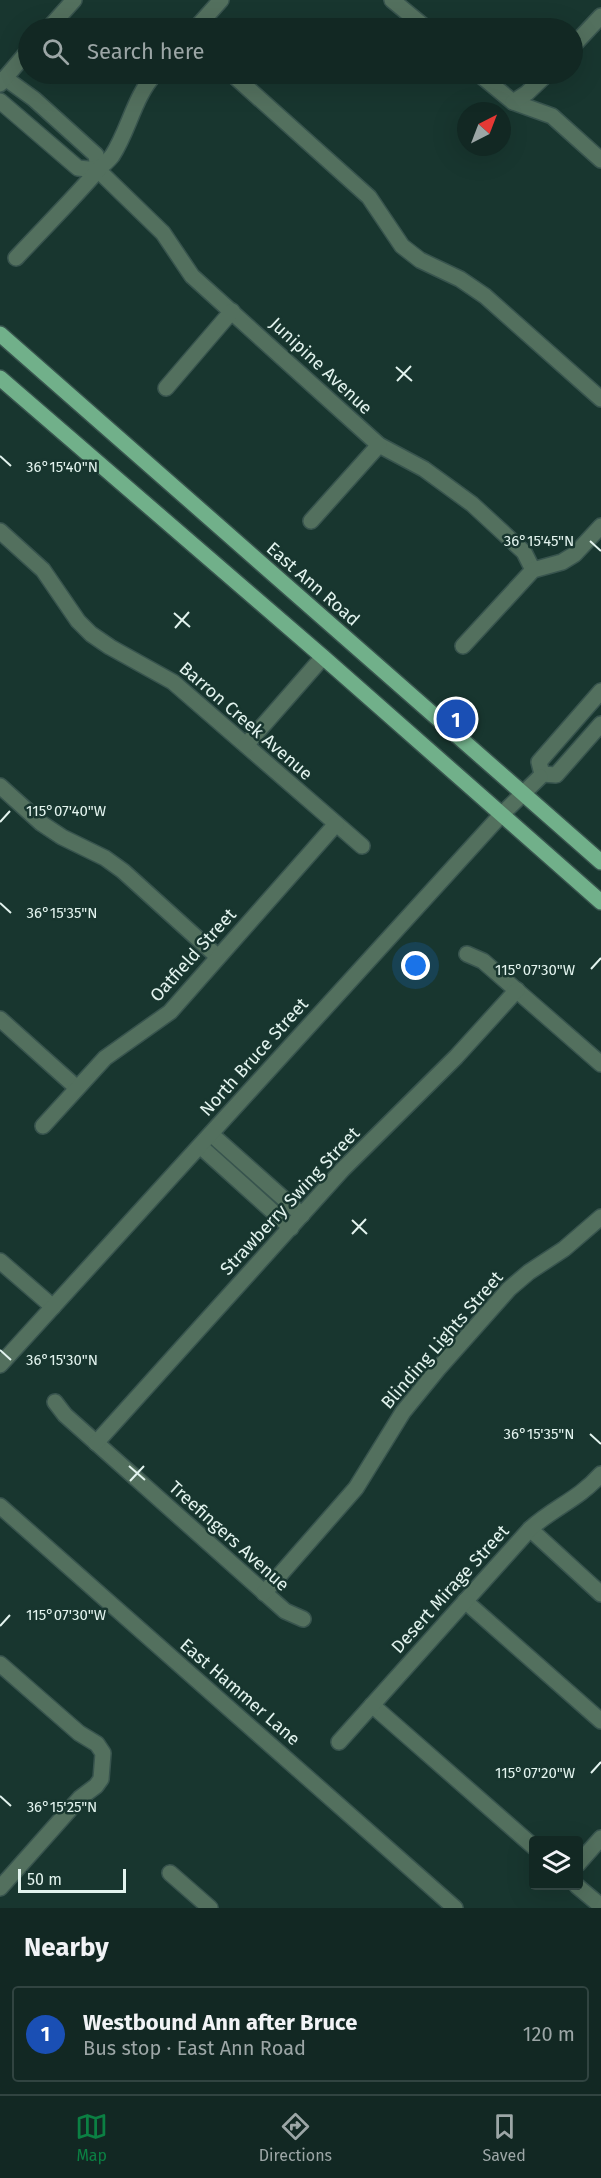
<!DOCTYPE html>
<html lang="en">
<head>
<meta charset="utf-8">
<style>
	:root { --surface:#122823; --page:#1f3430; --text:#f1f3f6; --muted:#9ca6a6; --line:#314441; --accent:#0b8043 }
	body { margin:0; font-family:"Fira Sans",sans-serif; background:var(--page); color:var(--text) }
	.controls { position:absolute; right:18px; bottom:18px; display:grid; overflow:hidden; border-radius:6px; box-shadow:0 6px 24px #0002 }
	.controls button { width:54px; height:54px; display:grid; place-items:center; padding:0; border:0; border-bottom:2px solid var(--line); background:var(--surface); color:var(--text); font:30px sans-serif }
	.compass { position:absolute; left:457px; top:102px; width:54px; height:54px; border-radius:50%; background:var(--surface); box-shadow:0 6px 24px #0002; rotate:42deg }
	.scale { position:absolute; left:18px; bottom:15px; width:108px; box-sizing:border-box; padding-left:6px; border:3px solid #e2f3ee; border-top:0; font-size:16px; line-height:21px; white-space:nowrap; color:#e2f3ee; -webkit-text-stroke:4px #18362f; paint-order:stroke }
	.you { position:absolute; left:416px; top:966px; width:21px; height:21px; margin:-15px; border:4px solid #fff; border-radius:50%; background:#1a73e8; box-shadow:0 0 0 9px #1a73e833 }
	.badge { display:grid; place-items:center; width:39px; height:39px; border-radius:50%; background:var(--accent); color:#fff; font-size:20px; font-weight:700 }
	.pin { position:absolute; translate:-50% -50%; border:3px solid #fff; box-shadow:0 2px 6px #0006 }
	.list { margin:0; padding:0; list-style:none }
	h2 { display:flex; justify-content:space-between; align-items:center; height:78px; margin:0; padding:0 24px; font-size:26px }
	h2 small { font-size:20px; font-weight:400; color:var(--muted) }
	.list li { display:grid; grid-template-columns:39px 1fr auto; gap:18px; align-items:center; box-sizing:border-box; height:96px; margin:0 12px 12px; padding:0 12px; border:2px solid var(--line); border-radius:6px }
	.list b { display:block; font-size:22px; white-space:nowrap }
	.list p { margin:0; font-size:20px; white-space:nowrap; color:var(--muted) }
	.list em { font-size:20px; font-style:normal; color:var(--muted) }
	.icon { flex:none; width:33px; height:33px; fill:none; stroke:currentColor; stroke-width:2; stroke-linecap:round; stroke-linejoin:round }
	.map { position:relative; flex:none; width:601px; height:1908px; overflow:hidden }
	.search { position:absolute; background:var(--surface); box-shadow:0 6px 24px #0002; left:18px; right:18px; top:18px; height:66px; display:flex; align-items:center; gap:15px; box-sizing:border-box; padding:0 21px; border-radius:33px; color:var(--muted); font-size:22px }
	.sheet { height:186px; background:var(--surface) }
	nav { display:flex; justify-content:space-around; align-items:center; box-sizing:border-box; height:84px; border-top:2px solid var(--line); background:var(--surface); font-size:16px; color:var(--muted) }
	nav a { display:grid; justify-items:center; gap:3px }
	nav .on { color:var(--accent) }
	.map>svg:first-child { display:block }
	.lines { fill:none; stroke-linecap:round; stroke-linejoin:round }
	.minor-casing { stroke:#38544e; stroke-width:18 }
	.major-casing { stroke:#38544e; stroke-width:18 }
	.minor { stroke:#53705e; stroke-width:15 }
	.major { stroke:#71b08a; stroke-width:15 }
	.ticks { fill:none; stroke:#e2f3ee; stroke-width:2 }
	.labels { text-anchor:middle; stroke-width:5; stroke-linejoin:round; paint-order:stroke }
	.street-label { font-size:18px; fill:#e2f3ee; stroke:#18362f }
	.ticks-label { font-size:15px; text-anchor:middle; fill:#e2f3ee; stroke:#18362f; stroke-width:5; stroke-linejoin:round; paint-order:stroke }
</style>
</head>
<body>
<div class="map">
<svg width="601" height="1908" viewBox="0 0 601 1908">
	<rect width="100%" height="100%" fill="#18362f"/>
	<g class="lines">
		<g class="minor-casing">
			<g id="minor">
				<path d="M 392,0 L 426,28"/>
				<path d="M 49,28 L 74,0"/>
				<path d="M 196,28 L 221,0"/>
				<path d="M 572,47 L 601,16"/>
				<path d="M 232,74 L 369,197 L 402,246 L 420,260 L 460,279 L 485,296 L 601,399"/>
				<path d="M 479,74 L 513,102 L 552,116 L 601,160"/>
				<path d="M 5,78 L 34,99 L 96,155 L 98,170 L 163,233 L 192,276 L 379,445 L 424,469 L 472,504 L 524,552 L 533,570"/>
				<path d="M 0,84 L 28,51"/>
				<path d="M 0,101 L 78,168 L 98,170"/>
				<path d="M 513,102 L 527,93 L 547,74"/>
				<path d="M 16,258 C 44,228 72,200 99,169 C 103,165 108,161 112,156 C 129,130 134,97 155,74"/>
				<path d="M 166,388 L 232,311"/>
				<path d="M 311,521 L 379,445"/>
				<path d="M 0,531 L 43,570 L 78,621 L 91,634 L 110,647 L 173,682 L 362,846"/>
				<path d="M 463,646 L 533,570 L 562,562 L 575,554 L 601,526"/>
				<path d="M 601,691 L 539,762 L 542,774 L 556,775 L 601,724"/>
				<path d="M 246,745 L 323,657"/>
				<path d="M 0,786 L 41,823 L 62,837 L 105,858 L 123,871 L 218,957"/>
				<path d="M 467,954 L 483,961 L 601,1064"/>
				<path d="M 0,1019 L 77,1088"/>
				<path d="M 43,1126 L 105,1058 L 170,1012 L 336,824"/>
				<path d="M 211,1134 L 302,1215"/>
				<path d="M 200,1146 L 291,1228"/>
				<path d="M 0,1261 L 53,1307"/>
				<path d="M 0,1365 L 501,815 L 540,777"/>
				<path d="M 55,1402 L 65,1415 L 285,1611 L 303,1619"/>
				<path d="M 96,1443 L 343,1169 L 456,1057 L 517,990"/>
				<path d="M 0,1506 L 455,1908"/>
				<path d="M 530,1529 L 601,1594"/>
				<path d="M 264,1593 L 356,1488 L 403,1412 L 438,1369 L 509,1289 L 529,1272 L 564,1249 L 601,1217"/>
				<path d="M 465,1601 L 601,1721"/>
				<path d="M 0,1664 L 79,1733 L 97,1744 L 103,1753 L 101,1779 L 96,1786 L 80,1798 L 0,1888"/>
				<path d="M 372,1705 L 534,1847"/>
				<path d="M 339,1742 L 530,1529 C 554,1507 578,1500 601,1474"/>
				<path d="M 578,1864 L 601,1838"/>
				<path d="M 170,1873 L 210,1908"/>
				<path d="M 577,1886 L 601,1906"/>
			</g>
		</g>
		<g class="major-casing">
			<g id="major">
				<path d="M 0,334 L 601,862"/>
				<path d="M 0,378 L 323,657 L 601,902"/>
			</g>
		</g>
		<use href="#minor" class="minor"/>
		<use href="#major" class="major"/>
	</g>
	<path class="ticks" d="M 396,367 L 412,381M 397,381 L 411,366M 0,456 L 11,466M 590,541 L 601,551M 174,613 L 190,627M 175,628 L 189,612M 0,822 L 10,811M 0,903 L 11,913M 591,969 L 601,958M 352,1220 L 367,1234M 352,1234 L 366,1219M 0,1350 L 11,1360M 590,1434 L 601,1444M 129,1466 L 145,1480M 130,1481 L 144,1466M 0,1626 L 10,1615M 591,1773 L 601,1762M 0,1796 L 11,1806"/>
	<g class="labels">
		<g class="street-label">
			<text transform="translate(321 366) rotate(43)" y="6">Junipine Avenue</text>
			<text transform="translate(313 584) rotate(41)" y="6">East Ann Road</text>
			<text transform="translate(246 721) rotate(41)" y="6">Barron Creek Avenue</text>
			<text transform="translate(193 955) rotate(-48)" y="6">Oatfield Street</text>
			<text transform="translate(254 1057) rotate(-48)" y="6">North Bruce Street</text>
			<text transform="translate(290 1201) rotate(-47)" y="6">Strawberry Swing Street</text>
			<text transform="translate(442 1340) rotate(-49)" y="6">Blinding Lights Street</text>
			<text transform="translate(229 1536) rotate(42)" y="6">Treefingers Avenue</text>
			<text transform="translate(450 1589) rotate(-48)" y="6">Desert Mirage Street</text>
			<text transform="translate(240 1692) rotate(41)" y="6">East Hammer Lane</text>
		</g>
	</g>
	<g class="ticks-label">
		<text x="62" y="472">36°15'40"N</text>
		<text x="539" y="546">36°15'45"N</text>
		<text x="66" y="816">115°07'40"W</text>
		<text x="62" y="918">36°15'35"N</text>
		<text x="535" y="975">115°07'30"W</text>
		<text x="62" y="1365">36°15'30"N</text>
		<text x="539" y="1439">36°15'35"N</text>
		<text x="66" y="1620">115°07'30"W</text>
		<text x="535" y="1778">115°07'20"W</text>
		<text x="62" y="1812">36°15'25"N</text>
	</g>
</svg>
<div class="controls">
<button><svg class="icon" aria-label="layers" viewBox="0 0 24 24"><path d="M12 4l9 5-9 5-9-5zM3 14l9 5 9-5"/></svg></button>
</div>
<svg class="compass" viewBox="-18 -18 36 36"><path d="M0-13l5 13h-10z" fill="#e53935"/><path d="M0 13l5-13h-10z" fill="#9ca6a6"/></svg>
<div class="scale">50 m</div>
<div class="you"></div>
<div class="pin badge" style="left:456px;top:719px;background:#1a4fb4">1</div>
<div class="search"><svg class="icon" aria-label="search" viewBox="0 0 24 24"><circle cx="10" cy="10" r="6"/><path d="M15 15l6 6"/></svg>Search here</div>
</div>
<section class="sheet">
<h2>Nearby<small></small></h2>
<ul class="list">
<li><span class="badge" style="background:#1a4fb4">1</span><div><b>Westbound Ann after Bruce</b><p>Bus stop · East Ann Road</p></div><em>120 m</em></li>
</ul>
</section>
<nav>
<a class="on"><svg class="icon" aria-label="map" viewBox="0 0 24 24"><path d="M3 6l6-2 6 2 6-2v14l-6 2-6-2-6 2zM9 4v14M15 6v14"/></svg>Map</a>
<a><svg class="icon" aria-label="directions" viewBox="0 0 24 24"><path d="M12 3l9 9-9 9-9-9zM9 14v-3h6M13 9l2 2-2 2"/></svg>Directions</a>
<a><svg class="icon" aria-label="saved" viewBox="0 0 24 24"><path d="M7 4h10v16l-5-4-5 4z"/></svg>Saved</a>
</nav>
</body>
</html>
